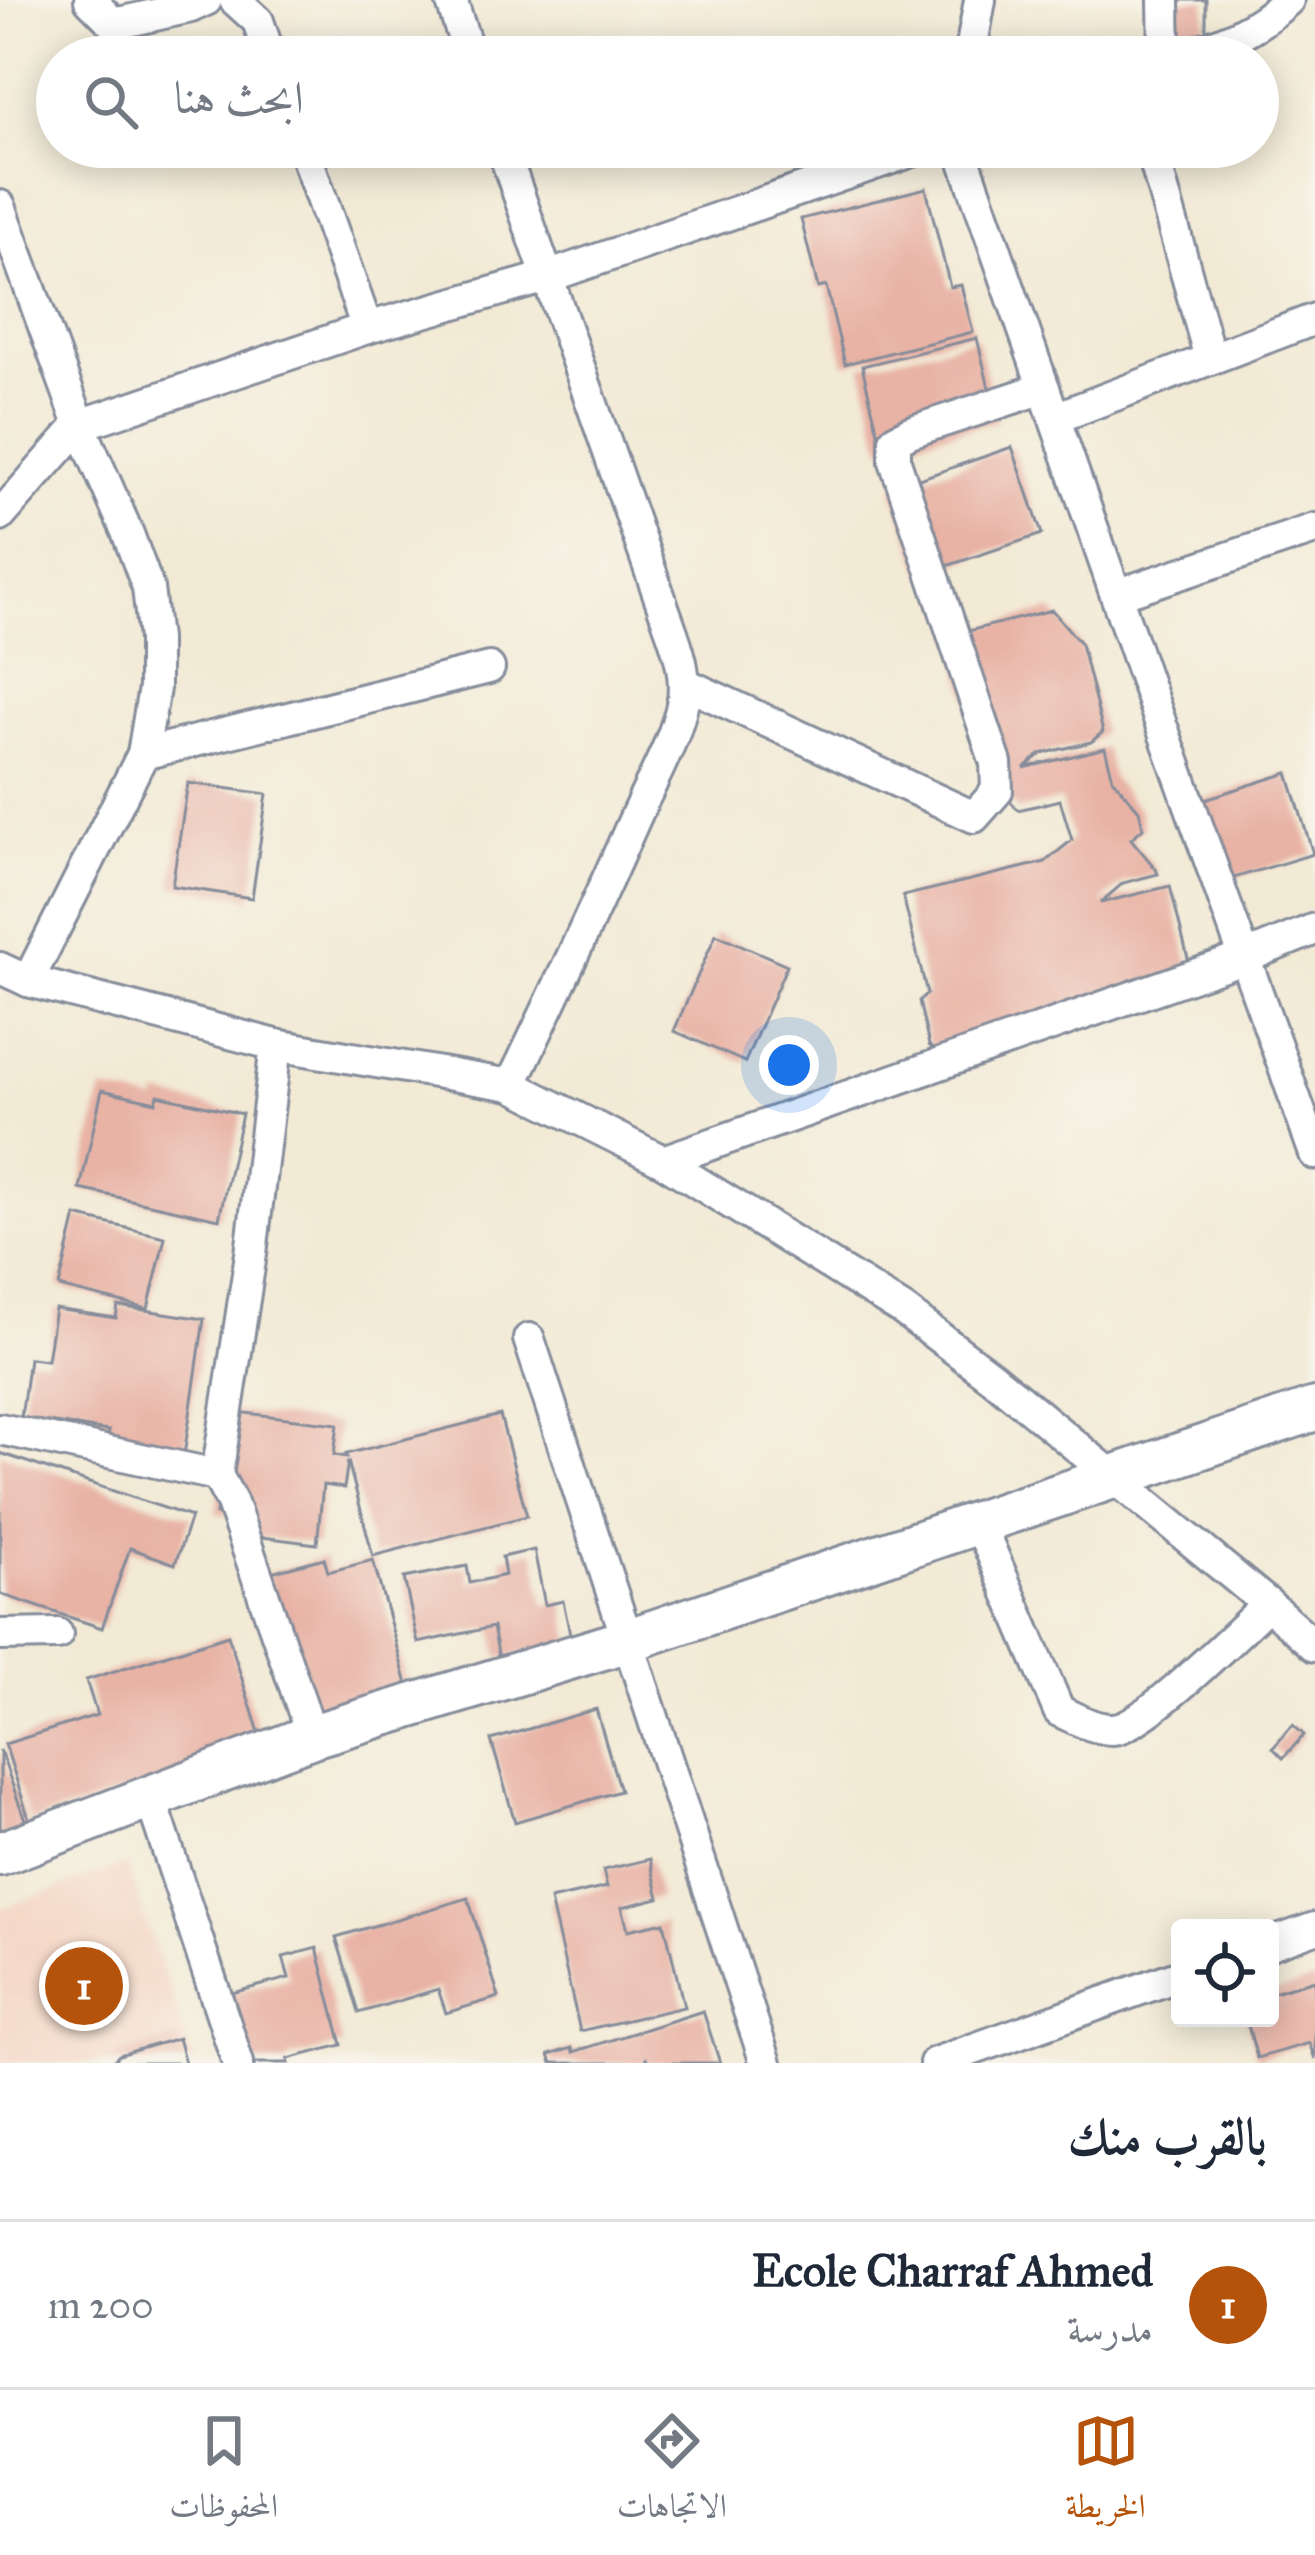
<!DOCTYPE html>
<html lang="ar">
<head>
<meta charset="utf-8">
<style>
	:root { --surface:#fff; --page:#f2f2f3; --text:#1f2937; --muted:#747a83; --line:#e0e1e3; --accent:#b45309 }
	body { margin:0; font-family:"IM FELL Great Primer",Amiri,serif; background:var(--page); color:var(--text); direction:rtl }
	.controls { position:absolute; right:36px; bottom:36px; display:grid; overflow:hidden; border-radius:12px; box-shadow:0 6px 30px #0003 }
	.controls button { width:108px; height:108px; display:grid; place-items:center; padding:0; border:0; border-bottom:3px solid var(--line); background:var(--surface); color:var(--text); font:60px sans-serif }
	.you { position:absolute; left:789px; top:1065px; width:42px; height:42px; margin:-30px; border:9px solid #fff; border-radius:50%; background:#1a73e8; box-shadow:0 0 0 18px #1a73e833 }
	.badge { display:grid; place-items:center; width:78px; height:78px; border-radius:50%; background:var(--accent); color:#fff; font-size:39px; font-weight:700 }
	.pin { position:absolute; translate:-50% -50%; border:6px solid #fff; box-shadow:0 3px 12px #0006 }
	.list { margin:0; padding:0; list-style:none }
	h2 { display:flex; justify-content:space-between; align-items:center; height:156px; margin:0; padding:0 48px; font-size:51px }
	h2 small { font-size:39px; font-weight:400; color:var(--muted) }
	.list li { display:grid; grid-template-columns:78px 1fr auto; gap:36px; align-items:center; box-sizing:border-box; height:168px; padding:0 48px; border-top:3px solid var(--line) }
	.list b { display:block; font-size:45px; white-space:nowrap }
	.list p { margin:0; font-size:39px; white-space:nowrap; color:var(--muted) }
	.list em { font-size:39px; font-style:normal; color:var(--muted) }
	.icon { flex:none; width:66px; height:66px; fill:none; stroke:currentColor; stroke-width:2; stroke-linecap:round; stroke-linejoin:round }
	.map { position:relative; flex:none; width:1315px; height:2063px; overflow:hidden; direction:ltr }
	.search { position:absolute; background:var(--surface); box-shadow:0 6px 30px #0003; left:36px; right:36px; top:36px; height:132px; display:flex; align-items:center; gap:30px; box-sizing:border-box; padding:0 42px; border-radius:66px; color:var(--muted); font-size:45px }
	.sheet { height:324px; background:var(--surface) }
	nav { display:flex; justify-content:space-around; align-items:center; box-sizing:border-box; height:168px; border-top:3px solid var(--line); background:var(--surface); font-size:33px; color:var(--muted) }
	nav a { display:grid; justify-items:center; gap:6px }
	nav .on { color:var(--accent) }
	.map>svg:first-child { display:block }
	.built { fill:#f4d3c1 }
	.building { fill:#e8b2a5 }
	.lines { fill:none; stroke-linecap:round; stroke-linejoin:round }
	.street-casing { stroke:#868c9a; stroke-width:36 }
	.secondary-casing { stroke:#868c9a; stroke-width:48 }
	.street { stroke:#fff; stroke-width:30 }
	.secondary { stroke:#fff; stroke-width:42 }
</style>
</head>
<body>
<div class="map">
<svg width="1315" height="2063" viewBox="0 0 1315 2063">
	<rect width="100%" height="100%" fill="#f7f3e8"/>
	<filter id="ink" filterUnits="userSpaceOnUse"><feTurbulence type="fractalNoise" baseFrequency=".00833" numOctaves="2"/><feDisplacementMap in="SourceGraphic" scale="24" xChannelSelector="R" yChannelSelector="G"/><feConvolveMatrix kernelMatrix="1 2 1 2 8 2 1 2 1" color-interpolation-filters="sRGB"/></filter>
	<filter id="wash" filterUnits="userSpaceOnUse"><feTurbulence type="fractalNoise" baseFrequency=".004" numOctaves="4" result="noise"/><feDisplacementMap in="SourceGraphic" scale="48" xChannelSelector="R" yChannelSelector="G"/><feGaussianBlur stdDeviation="2.7" result="paint"/><feColorMatrix in="noise" values="0 0 0 0 0 0 0 0 0 0 0 0 0 0 0 0 0 1.4 0 .05"/><feComposite in="paint" operator="in"/></filter>
	<g filter="url(#wash)">
		<rect width="100%" height="100%" fill="#f2ead5"/>
		<path class="built" d="M 126,1864 L 195,2063 L 0,2063 L 0,1909 Z"/>
		<g id="blocks">
			<g class="building">
				<rect x="1169" y="0" width="37" height="49"/>
				<path d="M 926,188 L 950,287 L 961,285 L 973,332 L 845,364 L 826,286 L 818,288 L 801,219 Z"/>
				<path d="M 977,338 L 997,421 L 882,449 L 862,366 Z"/>
				<path d="M 1012,447 L 1042,534 L 923,574 L 893,488 Z"/>
				<path d="M 1052,610 L 1081,644 L 1103,732 L 1091,742 L 1041,754 L 1024,768 L 1105,748 L 1113,779 L 1139,810 L 1143,828 L 1131,839 L 1156,869 L 1158,874 L 1123,883 L 1100,903 L 1170,886 L 1195,987 L 938,1055 L 929,1045 L 919,1001 L 927,994 L 903,896 L 1045,862 L 1072,840 L 1060,800 L 1018,810 L 985,771 L 952,635 Z"/>
				<path d="M 1288,773 L 1313,854 L 1211,885 L 1186,805 Z"/>
				<path d="M 188,783 L 267,794 L 252,898 L 172,886 Z"/>
				<path d="M 716,934 L 787,965 L 745,1062 L 674,1031 Z"/>
				<path d="M 102,1090 L 156,1102 L 158,1095 L 242,1114 L 219,1219 L 80,1189 Z"/>
				<path d="M 76,1216 L 165,1237 L 148,1309 L 59,1287 Z"/>
				<path d="M 118,1306 L 204,1319 L 183,1462 L 106,1450 L 109,1431 L 21,1418 L 29,1358 L 47,1360 L 55,1309 L 116,1318 Z"/>
				<path d="M 228,1411 L 338,1424 L 334,1455 L 347,1457 L 346,1454 L 500,1415 L 527,1516 L 373,1556 L 348,1461 L 344,1488 L 323,1485 L 317,1544 L 246,1535 L 248,1518 L 216,1514 Z"/>
				<path d="M 0,1453 L 191,1517 L 175,1564 L 130,1548 L 102,1628 L 0,1594 Z"/>
				<path d="M 534,1550 L 545,1605 L 563,1601 L 572,1643 L 499,1658 L 493,1627 L 418,1643 L 404,1578 L 467,1566 L 470,1583 L 505,1575 L 502,1557 Z"/>
				<path d="M 324,1558 L 328,1572 L 373,1560 L 408,1688 L 307,1716 L 267,1573 Z"/>
				<path d="M 228,1635 L 264,1748 L 30,1822 L 5,1744 L 97,1715 L 86,1680 Z"/>
				<path d="M 596,1709 L 620,1791 L 515,1822 L 491,1740 Z"/>
				<path d="M 1293,1725 L 1304,1735 L 1283,1758 L 1273,1748 Z"/>
				<path d="M 0,1750 L 28,1828 L 0,1838 Z"/>
				<path d="M 650,1859 L 659,1898 L 622,1907 L 628,1930 L 664,1922 L 684,2007 L 580,2031 L 550,1900 L 607,1887 L 603,1870 Z"/>
				<path d="M 468,1898 L 499,1997 L 446,2013 L 438,1989 L 359,2013 L 336,1937 Z"/>
				<path d="M 317,1948 L 342,2045 L 288,2059 L 289,2063 L 242,2063 L 224,1995 L 289,1978 L 283,1957 Z"/>
				<path d="M 1315,1980 L 1315,2059 L 1309,2043 L 1257,2058 L 1246,2018 L 1270,2018 L 1270,1993 Z"/>
				<path d="M 703,2011 L 720,2063 L 648,2063 L 646,2057 L 645,2063 L 552,2063 L 549,2055 L 572,2048 L 573,2052 Z"/>
				<path d="M 178,2038 L 185,2063 L 111,2063 L 119,2055 Z"/>
			</g>
		</g>
	</g>
	<g filter="url(#ink)">
		<use href="#blocks" fill-opacity="0" stroke="#868c9a" stroke-width="3"/>
		<g class="lines">
			<g class="street-casing">
				<g id="street">
					<path d="M 90,0 L 114,24 L 191,7 L 206,0"/>
					<path d="M 235,0 L 258,21 L 270,57"/>
					<path d="M 451,0 L 470,57"/>
					<path d="M 1164,0 L 1165,57"/>
					<path d="M 970,57 L 980,0"/>
					<path d="M 1180,57 C 1225,42 1253,32 1288,0"/>
					<path d="M 303,147 L 367,328"/>
					<path d="M 502,147 L 661,601 C 671,632 688,666 683,699 C 678,735 650,784 635,818 C 595,908 554,997 511,1085"/>
					<path d="M 960,147 L 1157,713 L 1315,1154"/>
					<path d="M 1151,147 L 1210,358"/>
					<path d="M 0,206 L 80,425 L 128,534 L 148,588 L 154,639 L 154,688 L 143,754 L 28,981"/>
					<path d="M 1055,418 L 1315,319"/>
					<path d="M 0,516 L 80,425 L 367,328 L 547,277 L 924,147"/>
					<path d="M 1116,595 L 1315,529"/>
					<path d="M 684,683 L 974,817 L 997,791 L 996,763 L 895,461 L 895,440 L 910,432 L 1044,388"/>
					<path d="M 143,754 L 489,668"/>
					<path d="M 0,968 L 28,981 L 276,1045 L 511,1085 L 663,1161 L 903,1310 L 992,1377 L 1268,1604 L 1315,1646"/>
					<path d="M 276,1045 L 251,1254 L 217,1475 L 232,1503 L 312,1736"/>
					<path d="M 663,1161 L 1246,957 L 1315,929"/>
					<path d="M 529,1339 L 766,2063"/>
					<path d="M 0,1429 L 217,1475"/>
					<path d="M 979,1523 L 1059,1711 C 1077,1719 1094,1729 1113,1729 C 1143,1728 1241,1629 1268,1604"/>
					<path d="M 0,1635 L 57,1634"/>
					<path d="M 150,1796 L 238,2063"/>
					<path d="M 1270,1944 L 1315,1928"/>
					<path d="M 935,2063 L 1180,1975"/>
				</g>
			</g>
			<g class="secondary-casing">
				<path id="secondary" d="M 0,1854 L 312,1736 L 629,1640 L 1315,1409"/>
			</g>
			<use href="#street" class="street"/>
			<use href="#secondary" class="secondary"/>
		</g>
	</g>
</svg>
<div class="controls">
<button><svg class="icon" aria-label="locate" viewBox="0 0 24 24"><circle cx="12" cy="12" r="6"/><path d="M12 2v4M12 18v4M2 12h4M18 12h4"/></svg></button>
</div>
<div class="you"></div>
<div class="pin badge" style="left:84px;top:1986px">1</div>
<div class="search"><svg class="icon" aria-label="search" viewBox="0 0 24 24"><circle cx="10" cy="10" r="6"/><path d="M15 15l6 6"/></svg>ابحث هنا</div>
</div>
<section class="sheet">
<h2>بالقرب منك<small></small></h2>
<ul class="list">
<li><span class="badge">1</span><div><b>Ecole Charraf Ahmed</b><p>مدرسة</p></div><em>200 m</em></li>
</ul>
</section>
<nav>
<a class="on"><svg class="icon" aria-label="map" viewBox="0 0 24 24"><path d="M3 6l6-2 6 2 6-2v14l-6 2-6-2-6 2zM9 4v14M15 6v14"/></svg>الخريطة</a>
<a><svg class="icon" aria-label="directions" viewBox="0 0 24 24"><path d="M12 3l9 9-9 9-9-9zM9 14v-3h6M13 9l2 2-2 2"/></svg>الاتجاهات</a>
<a><svg class="icon" aria-label="saved" viewBox="0 0 24 24"><path d="M7 4h10v16l-5-4-5 4z"/></svg>المحفوظات</a>
</nav>
</body>
</html>
